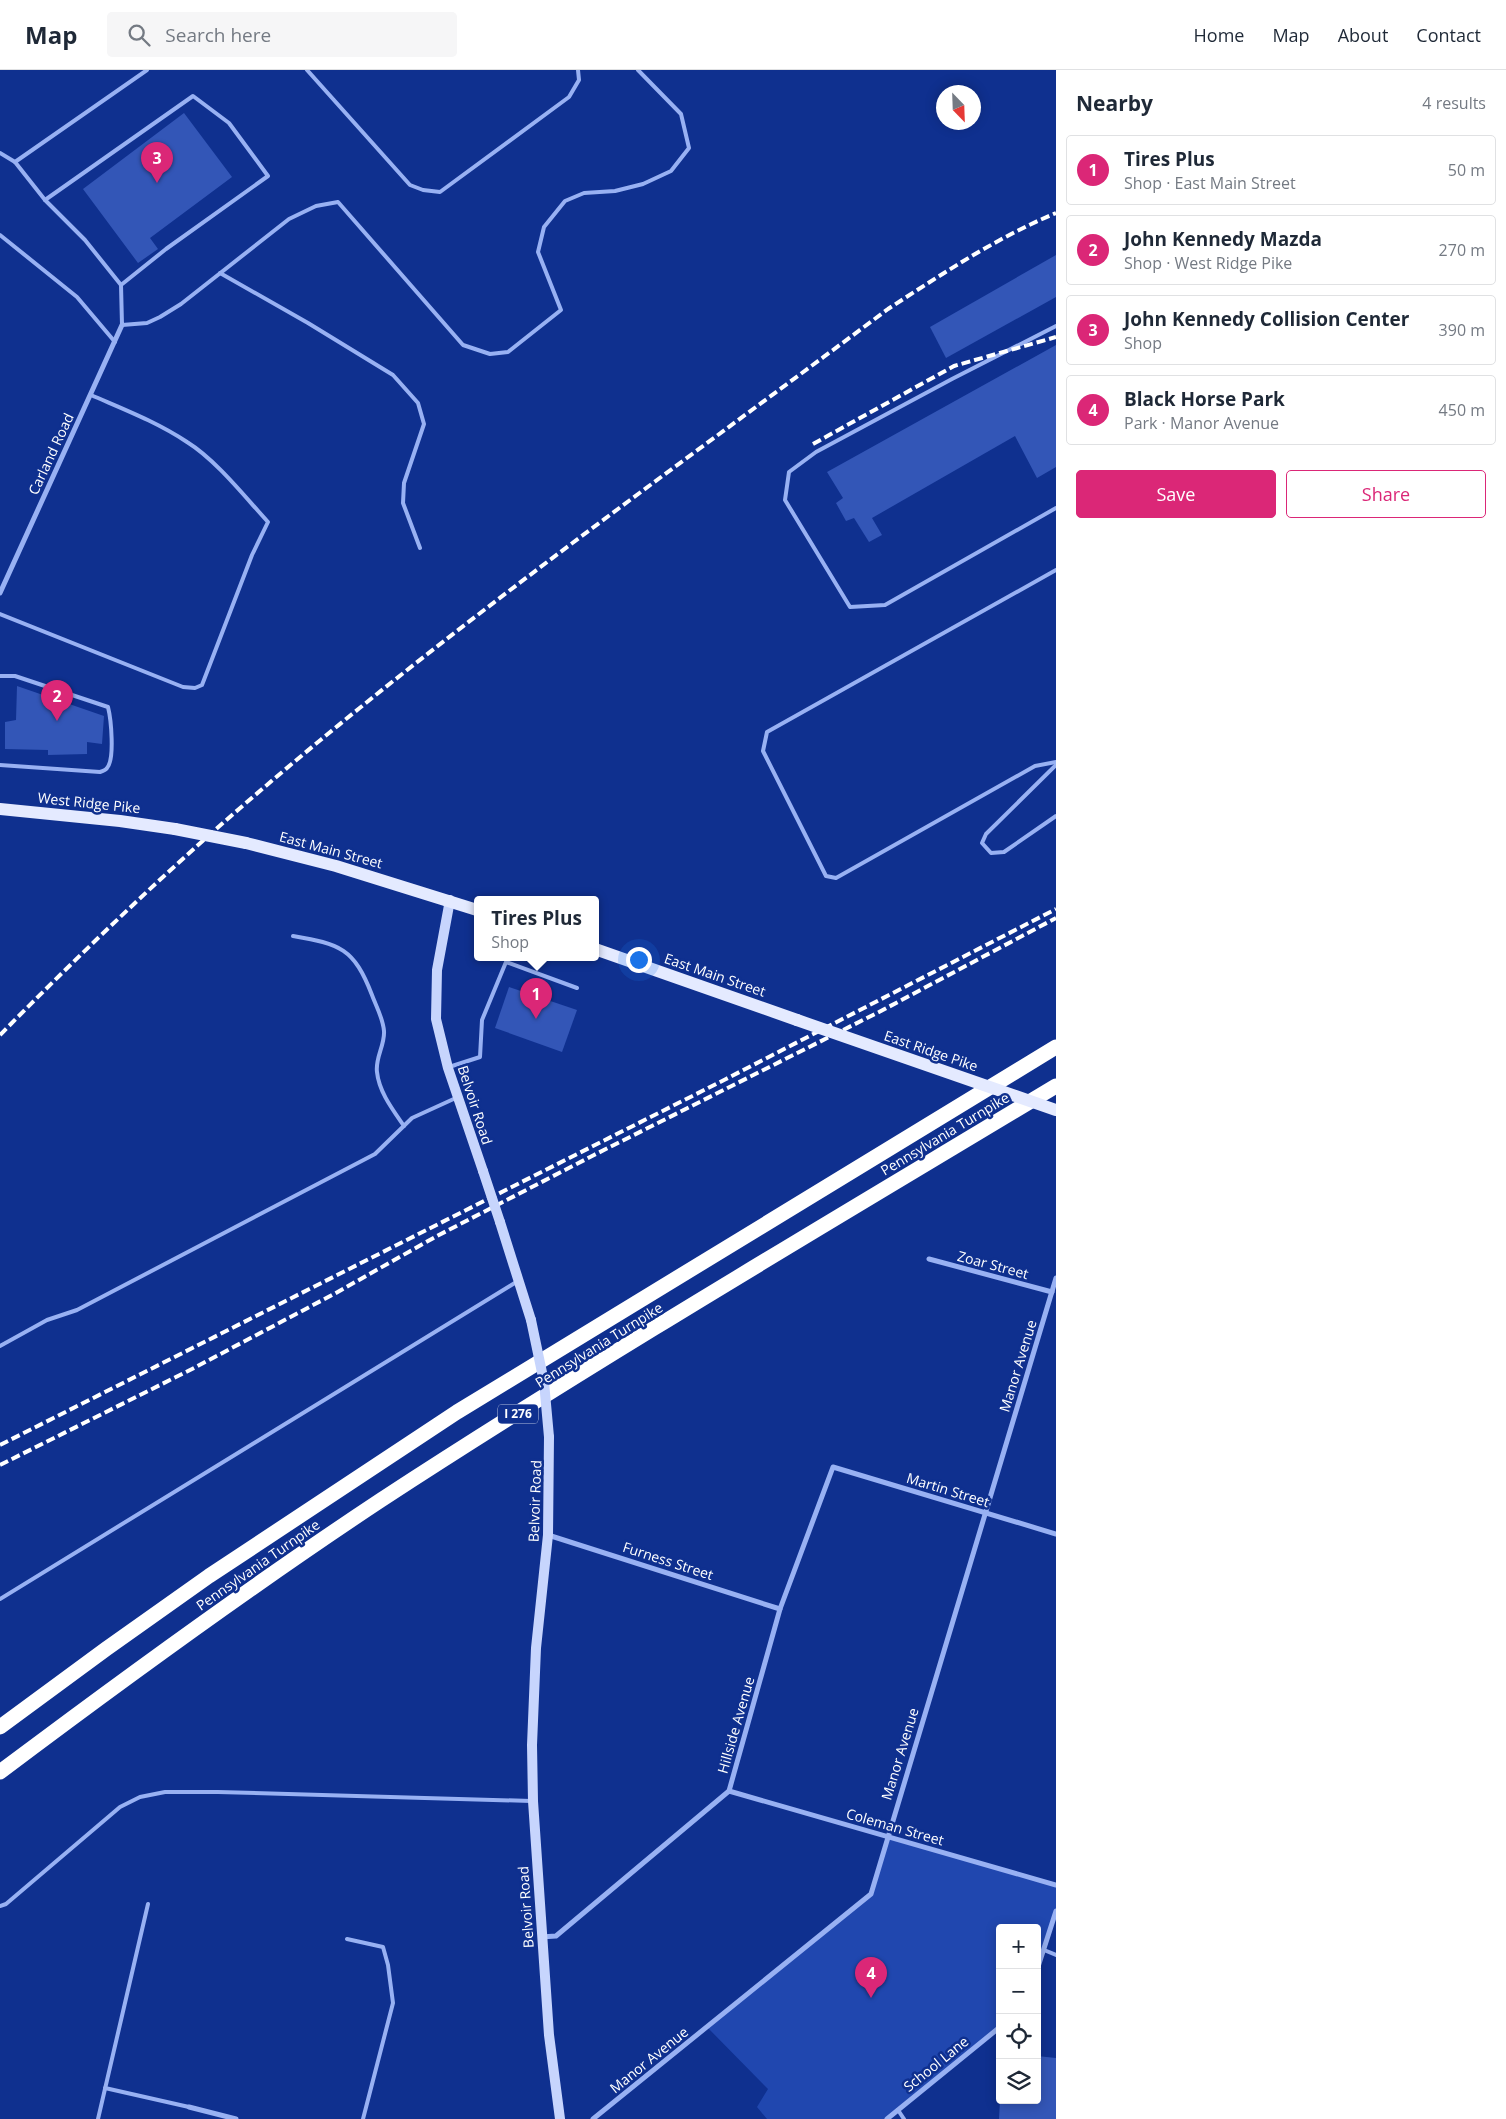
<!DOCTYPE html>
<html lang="en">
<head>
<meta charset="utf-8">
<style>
	:root { --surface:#fff; --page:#f6f6f7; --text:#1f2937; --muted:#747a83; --line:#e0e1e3; --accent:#db2777 }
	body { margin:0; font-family:"Open Sans",sans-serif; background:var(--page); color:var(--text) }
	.controls { position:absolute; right:15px; bottom:15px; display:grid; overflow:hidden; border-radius:5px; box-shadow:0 2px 12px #0003 }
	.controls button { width:45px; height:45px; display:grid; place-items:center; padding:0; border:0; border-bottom:1px solid var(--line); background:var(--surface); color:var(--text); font:25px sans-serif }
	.compass { position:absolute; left:936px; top:15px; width:45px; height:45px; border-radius:50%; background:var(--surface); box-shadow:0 2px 12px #0003; rotate:157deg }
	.you { position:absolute; left:638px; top:889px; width:18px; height:18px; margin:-12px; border:4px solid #fff; border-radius:50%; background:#1a73e8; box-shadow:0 0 0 8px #1a73e833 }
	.badge { display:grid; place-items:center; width:32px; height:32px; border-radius:50%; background:var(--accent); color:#fff; font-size:16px; font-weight:700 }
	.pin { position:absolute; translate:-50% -41px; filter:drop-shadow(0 1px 2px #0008) }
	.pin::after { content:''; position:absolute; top:26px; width:18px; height:15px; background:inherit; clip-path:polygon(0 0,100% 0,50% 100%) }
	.popup { position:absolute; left:474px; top:826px; width:125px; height:65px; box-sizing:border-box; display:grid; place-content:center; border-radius:5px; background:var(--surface); filter:drop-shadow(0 1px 4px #0005); font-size:16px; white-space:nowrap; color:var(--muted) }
	.popup b { font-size:19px; color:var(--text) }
	.popup::after { content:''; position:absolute; left:50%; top:100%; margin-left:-10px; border:10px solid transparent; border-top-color:var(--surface) }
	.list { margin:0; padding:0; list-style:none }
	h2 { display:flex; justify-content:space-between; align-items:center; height:65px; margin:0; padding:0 20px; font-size:21px }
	h2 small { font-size:16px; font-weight:400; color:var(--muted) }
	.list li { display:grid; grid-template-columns:32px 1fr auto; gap:15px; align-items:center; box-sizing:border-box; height:70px; margin:0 10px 10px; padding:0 10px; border:1px solid var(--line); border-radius:5px }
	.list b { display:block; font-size:19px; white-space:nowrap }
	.list p { margin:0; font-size:16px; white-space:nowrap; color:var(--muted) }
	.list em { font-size:16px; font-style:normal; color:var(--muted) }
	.actions { display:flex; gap:10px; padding:15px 20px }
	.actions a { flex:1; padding:11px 0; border:1px solid var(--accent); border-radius:5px; text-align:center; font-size:18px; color:var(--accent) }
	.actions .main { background:var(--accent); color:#fff }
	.icon { flex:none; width:28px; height:28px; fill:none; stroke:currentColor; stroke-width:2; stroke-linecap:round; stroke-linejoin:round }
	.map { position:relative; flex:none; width:1056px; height:2049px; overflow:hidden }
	header { display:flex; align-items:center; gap:30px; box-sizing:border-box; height:70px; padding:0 25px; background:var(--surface); border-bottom:1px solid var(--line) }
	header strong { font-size:24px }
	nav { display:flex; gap:28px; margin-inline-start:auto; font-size:18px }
	.search { width:350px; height:45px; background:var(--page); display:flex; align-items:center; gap:12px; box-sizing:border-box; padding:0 18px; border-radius:5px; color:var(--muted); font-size:19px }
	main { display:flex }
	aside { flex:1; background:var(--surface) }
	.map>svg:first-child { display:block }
	.green { fill:#2047af }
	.building { fill:#3356b7 }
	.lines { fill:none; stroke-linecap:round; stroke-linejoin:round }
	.lane { stroke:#98b1f3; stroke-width:4 }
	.street { stroke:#98b1f3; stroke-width:5 }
	.secondary { stroke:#c7d5fd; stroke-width:10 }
	.primary { stroke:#e4eaff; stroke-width:12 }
	.highway { stroke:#fff; stroke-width:15 }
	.rail { stroke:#fff; stroke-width:4; stroke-dasharray:9 4; stroke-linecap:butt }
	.secondary-bridge { stroke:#c7d5fd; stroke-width:10 }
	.primary-bridge { stroke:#e4eaff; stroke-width:12 }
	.labels { text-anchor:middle; stroke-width:5; stroke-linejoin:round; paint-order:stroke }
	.shield { fill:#0f308f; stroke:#b7c1dd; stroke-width:1 }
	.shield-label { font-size:12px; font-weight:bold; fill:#fff }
	.street-label { font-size:14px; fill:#fff; stroke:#0f308f }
</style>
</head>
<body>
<header>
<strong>Map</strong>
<div class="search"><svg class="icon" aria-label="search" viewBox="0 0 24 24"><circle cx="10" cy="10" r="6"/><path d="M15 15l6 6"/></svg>Search here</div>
<nav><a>Home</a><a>Map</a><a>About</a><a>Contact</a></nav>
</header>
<main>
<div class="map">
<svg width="1056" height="2049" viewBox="0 0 1056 2049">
	<rect width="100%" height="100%" fill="#0f308f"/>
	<path class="green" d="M 887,1766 L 1056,1815 L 1056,1841 L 1037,1900 L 1037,1858 L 1000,1858 L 1000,1957 L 887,2049 L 767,2049 L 757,2037 L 768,2019 L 707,1957 L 871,1824 Z"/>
	<g class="building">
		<path d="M 184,43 L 232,107 L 150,168 L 158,179 L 138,193 L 83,119 Z"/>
		<path d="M 1056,185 L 1056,227 L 946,288 L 930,257 Z"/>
		<path d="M 1056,275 L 1056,397 L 1037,408 L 1015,366 L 872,448 L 882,465 L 869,472 L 854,448 L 846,451 L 836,433 L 843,428 L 827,402 Z"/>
		<path d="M 17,616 L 104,646 L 102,674 L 87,672 L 87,684 L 48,685 L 48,680 L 5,679 L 5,652 L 16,650 Z"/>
		<path d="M 509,917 L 577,940 L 562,982 L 495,958 Z"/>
		<path d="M 1037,1986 L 1056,1988 L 1056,2049 L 999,2049 L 1000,2030 L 1037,2030 Z"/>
	</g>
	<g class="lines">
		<g class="lane">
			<path d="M 307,0 L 410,115 L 423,120 L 440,122 L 569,27 L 579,10 L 578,0"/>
			<path d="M 0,83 L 15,92 L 45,130"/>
			<path d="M 15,92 L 147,0"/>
			<path d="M 0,165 L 77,227 L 115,272"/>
			<path d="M 220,203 L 308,253 L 393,305 L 418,333 L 424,354 L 404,413 L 403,433 L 420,478"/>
			<path d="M 121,215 L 166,179 L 268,106 L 229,53 L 193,26 L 45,130 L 85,170 L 121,215 L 122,255 L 147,253 L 160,247 L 181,234 L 289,149 L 316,136 L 338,132 L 463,275 L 490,284 L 508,282 L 561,240 L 538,182 L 544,157 L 565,131 L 584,123 L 615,121 L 643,114 L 671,101 L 689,78 L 681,44 L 638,0"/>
			<path d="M 1056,256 L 952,309 L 816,382 L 789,402 L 785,430 L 850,537 L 885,535 L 1056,438"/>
			<path d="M 1056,500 L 767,662 L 763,681 L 826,806 L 836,808 L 1035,696 L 1056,692"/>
			<path d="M 0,544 L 183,617 L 195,618 L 202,615 L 252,485 L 268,452 C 245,427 216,390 187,372 C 157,352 123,339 91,325"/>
			<path d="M 0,606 L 15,606 L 108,637 C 111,649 115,689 107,698 C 106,700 103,701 100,702 L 0,695"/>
			<path d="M 1056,695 L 986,764 L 982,773 L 991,783 L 1004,782 L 1056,746"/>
			<path d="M 293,866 C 340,874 354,878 372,925 C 376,936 383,948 384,961 C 385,975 375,988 377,1002 C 379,1022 393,1040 404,1056"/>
			<path d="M 449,997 L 480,987 L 482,950 L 506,892 L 577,918"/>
			<path d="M 0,1276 L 47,1250 L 77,1240 L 375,1084 L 412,1048 L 458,1027"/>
			<path d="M 0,1529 L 518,1211"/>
			<path d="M 0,1836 L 6,1834 L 120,1737 L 140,1727 L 165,1722 L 218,1722 L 531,1731"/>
			<path d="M 347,1869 L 383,1877 L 388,1895 L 393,1933 L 363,2049"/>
			<path d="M 1044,1880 L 1056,1885"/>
			<path d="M 105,2018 L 189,2037"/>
			<path d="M 898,2040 L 904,2049"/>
			<path d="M 98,2049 L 148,1834"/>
		</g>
		<g class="street">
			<path d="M 0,523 L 122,255"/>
			<path d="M 929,1189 L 1052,1222"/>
			<path d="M 548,1465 L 780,1539"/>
			<path d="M 729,1721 L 1056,1815"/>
			<path d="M 541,1867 L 556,1866 L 729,1721 L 780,1539 L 833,1397 L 1056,1464"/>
			<path d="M 1037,1900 L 1056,1841"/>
			<path d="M 189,2037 L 236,2049"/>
			<path d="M 593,2049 L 871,1824 L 1056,1208"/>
			<path d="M 887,2049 L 1000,1957"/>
		</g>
		<g class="secondary">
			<path d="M 450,830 L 437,900 L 436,949 L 448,998 L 483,1101"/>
			<path d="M 500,1152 L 531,1250"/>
			<path d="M 549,1367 L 548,1465 L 536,1578 L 532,1675 L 533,1731 L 549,1965 L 560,2049"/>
		</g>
		<g class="primary">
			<path d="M 0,739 L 120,751 L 175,759"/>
			<path d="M 246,773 L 336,796 L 477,840"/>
			<path d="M 595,879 L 797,950"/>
		</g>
		<g class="highway">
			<path d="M 0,1657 L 106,1579 L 209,1506 L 457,1342 L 1056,977"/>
			<path d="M 0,1702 C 125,1608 251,1516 381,1430 C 602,1286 830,1152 1056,1016"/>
		</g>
		<g class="rail">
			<path d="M 813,374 L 954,296 L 1056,267"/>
			<path d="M 0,965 C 77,887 156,811 239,739 C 445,560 669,403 888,239 C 942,204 996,168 1056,143"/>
			<path d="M 0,1375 L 726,1009 L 1056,839"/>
			<path d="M 0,1395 L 192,1299 L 334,1224 L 437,1166 L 594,1085 L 879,942 L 1056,848"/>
		</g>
		<g class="secondary-bridge">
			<path d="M 483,1101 L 500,1152"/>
			<path d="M 531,1250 L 544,1312 L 549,1367"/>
		</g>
		<g class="primary-bridge">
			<path d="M 175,759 L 246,773"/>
			<path d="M 797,950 L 1056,1040"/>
		</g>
	</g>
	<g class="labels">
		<rect class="shield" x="498" y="1334.5" width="40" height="19" rx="4"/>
		<g class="shield-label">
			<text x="518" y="1348">I 276</text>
		</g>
		<g class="street-label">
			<text transform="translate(51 384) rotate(-65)" y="5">Carland Road</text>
			<text transform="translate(89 733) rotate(6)" y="5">West Ridge Pike</text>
			<text transform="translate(331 780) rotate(15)" y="5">East Main Street</text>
			<text transform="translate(715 905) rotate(19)" y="5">East Main Street</text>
			<text transform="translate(931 981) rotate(19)" y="5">East Ridge Pike</text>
			<text transform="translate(475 1035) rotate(72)" y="5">Belvoir Road</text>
			<text transform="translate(945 1064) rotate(-31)" y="5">Pennsylvania Turnpike</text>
			<text transform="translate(993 1195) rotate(15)" y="5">Zoar Street</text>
			<text transform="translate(599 1275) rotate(-32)" y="5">Pennsylvania Turnpike</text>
			<text transform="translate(1018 1296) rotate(-73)" y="5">Manor Avenue</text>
			<text transform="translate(948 1420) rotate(17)" y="5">Martin Street</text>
			<text transform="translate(535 1431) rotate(-88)" y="5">Belvoir Road</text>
			<text transform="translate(668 1491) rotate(18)" y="5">Furness Street</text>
			<text transform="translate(258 1495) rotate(-35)" y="5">Pennsylvania Turnpike</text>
			<text transform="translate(736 1655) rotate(-74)" y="5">Hillside Avenue</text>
			<text transform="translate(900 1684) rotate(-73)" y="5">Manor Avenue</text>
			<text transform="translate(895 1757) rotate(16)" y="5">Coleman Street</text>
			<text transform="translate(526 1837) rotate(-94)" y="5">Belvoir Road</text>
			<text transform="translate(649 1990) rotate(-39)" y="5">Manor Avenue</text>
			<text transform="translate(936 1994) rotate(-39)" y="5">School Lane</text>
		</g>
	</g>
</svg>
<div class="controls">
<button>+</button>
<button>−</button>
<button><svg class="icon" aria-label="locate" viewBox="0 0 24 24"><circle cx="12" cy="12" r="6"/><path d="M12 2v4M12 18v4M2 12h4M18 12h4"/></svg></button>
<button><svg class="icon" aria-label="layers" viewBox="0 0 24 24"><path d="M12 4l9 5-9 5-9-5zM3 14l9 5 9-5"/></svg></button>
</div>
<svg class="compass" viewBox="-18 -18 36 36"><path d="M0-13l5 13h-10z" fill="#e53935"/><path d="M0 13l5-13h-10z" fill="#747a83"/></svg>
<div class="you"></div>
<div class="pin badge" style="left:536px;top:949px">1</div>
<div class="popup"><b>Tires Plus</b>Shop</div>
<div class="pin badge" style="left:57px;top:651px">2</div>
<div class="pin badge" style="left:157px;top:113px">3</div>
<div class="pin badge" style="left:871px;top:1928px">4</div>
</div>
<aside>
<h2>Nearby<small>4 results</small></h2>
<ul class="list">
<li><span class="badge">1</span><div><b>Tires Plus</b><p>Shop · East Main Street</p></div><em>50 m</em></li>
<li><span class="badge">2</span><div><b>John Kennedy Mazda</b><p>Shop · West Ridge Pike</p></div><em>270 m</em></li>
<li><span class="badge">3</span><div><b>John Kennedy Collision Center</b><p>Shop</p></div><em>390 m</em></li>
<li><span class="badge">4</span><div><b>Black Horse Park</b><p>Park · Manor Avenue</p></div><em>450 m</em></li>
</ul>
<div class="actions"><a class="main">Save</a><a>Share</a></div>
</aside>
</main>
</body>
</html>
